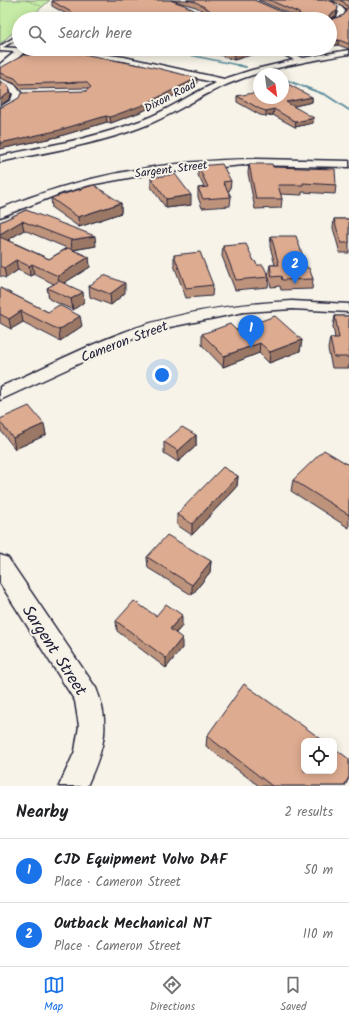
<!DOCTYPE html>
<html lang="en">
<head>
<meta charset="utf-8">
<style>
	:root { --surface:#fff; --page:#f6f6f6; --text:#202124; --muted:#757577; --line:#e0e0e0; --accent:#1a73e8 }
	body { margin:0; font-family:Kalam,sans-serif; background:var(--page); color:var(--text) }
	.controls { position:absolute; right:12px; bottom:12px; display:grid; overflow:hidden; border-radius:8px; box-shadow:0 2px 10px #0003 }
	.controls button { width:36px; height:36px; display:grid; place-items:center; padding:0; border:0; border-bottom:1px solid var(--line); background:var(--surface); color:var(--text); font:20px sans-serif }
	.compass { position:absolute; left:253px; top:68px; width:36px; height:36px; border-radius:50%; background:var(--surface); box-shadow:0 2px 10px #0003; rotate:151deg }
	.you { position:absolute; left:162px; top:375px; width:14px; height:14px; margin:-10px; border:3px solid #fff; border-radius:50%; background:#1a73e8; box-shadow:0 0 0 6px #1a73e833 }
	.badge { display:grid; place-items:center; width:26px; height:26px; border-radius:50%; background:var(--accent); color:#fff; font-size:13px; font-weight:700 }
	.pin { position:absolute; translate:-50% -33px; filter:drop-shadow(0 1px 2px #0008) }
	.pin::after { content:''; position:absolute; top:21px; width:14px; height:12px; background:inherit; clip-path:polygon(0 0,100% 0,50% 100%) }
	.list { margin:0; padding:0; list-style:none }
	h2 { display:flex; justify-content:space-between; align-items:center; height:52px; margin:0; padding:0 16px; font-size:17px }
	h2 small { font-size:13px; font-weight:400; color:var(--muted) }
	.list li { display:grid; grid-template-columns:26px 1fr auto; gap:12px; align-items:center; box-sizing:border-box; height:64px; padding:0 16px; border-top:1px solid var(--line) }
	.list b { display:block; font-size:15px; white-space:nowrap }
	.list p { margin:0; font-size:13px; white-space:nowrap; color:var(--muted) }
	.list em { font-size:13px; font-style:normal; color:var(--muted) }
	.icon { flex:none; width:22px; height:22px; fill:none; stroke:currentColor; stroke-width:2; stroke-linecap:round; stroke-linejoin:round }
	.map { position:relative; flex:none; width:349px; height:786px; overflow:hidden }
	.search { position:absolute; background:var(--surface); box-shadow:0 2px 10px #0003; left:12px; right:12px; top:12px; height:44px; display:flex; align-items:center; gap:10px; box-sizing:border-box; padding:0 14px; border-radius:22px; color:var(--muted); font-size:15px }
	.sheet { height:180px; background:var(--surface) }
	nav { display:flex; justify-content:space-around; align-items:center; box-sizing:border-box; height:56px; border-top:1px solid var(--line); background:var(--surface); font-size:11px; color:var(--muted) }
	nav a { display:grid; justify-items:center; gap:2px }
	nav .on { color:var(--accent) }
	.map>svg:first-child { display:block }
	.green { fill:#c5eba6; stroke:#748670 }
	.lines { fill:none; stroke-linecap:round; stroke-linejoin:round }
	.stream-far1 { stroke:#5d8e9d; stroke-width:1.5 }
	.stream { stroke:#5d8e9d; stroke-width:2 }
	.service-casing { stroke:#22223b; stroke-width:3 }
	.minor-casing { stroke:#22223b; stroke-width:3 }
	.path { stroke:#22223b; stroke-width:1; stroke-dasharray:0.5 1.5; stroke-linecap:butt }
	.service { fill:#f7f3e8; fill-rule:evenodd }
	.minor { fill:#f7f3e8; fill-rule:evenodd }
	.wall { fill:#be937c; stroke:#22223b; fill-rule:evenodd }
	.shaded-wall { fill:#9b7865; stroke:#22223b }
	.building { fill:#ddab90; stroke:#22223b }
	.labels { text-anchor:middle; stroke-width:4; stroke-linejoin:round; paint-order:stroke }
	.far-street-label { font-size:12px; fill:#22223b; stroke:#f7f3e8 }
	.street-label { font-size:14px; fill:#22223b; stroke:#f7f3e8 }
	.near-street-label { font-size:17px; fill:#22223b; stroke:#f7f3e8 }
</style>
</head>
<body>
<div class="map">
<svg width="349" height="786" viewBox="0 0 349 786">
	<rect width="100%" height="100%" fill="#f7f3e8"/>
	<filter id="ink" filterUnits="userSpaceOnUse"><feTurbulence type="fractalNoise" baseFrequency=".025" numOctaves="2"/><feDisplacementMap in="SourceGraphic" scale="8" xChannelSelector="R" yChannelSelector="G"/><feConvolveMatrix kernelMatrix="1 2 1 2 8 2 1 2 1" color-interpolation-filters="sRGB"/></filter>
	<g filter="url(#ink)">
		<path class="green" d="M 0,0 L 50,0 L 28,19 L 19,19 L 19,27 L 0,44 Z"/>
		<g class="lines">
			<path class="stream-far1" d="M 162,49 L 242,66"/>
			<g class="stream">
				<path d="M 237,65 L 246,67"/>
				<path d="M 283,79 L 326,95 L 349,110"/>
			</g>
			<g class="service-casing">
				<path id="service" d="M 18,35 L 19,35 L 19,38 L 0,49 L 0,46 Z"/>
			</g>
			<g class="minor-casing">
				<g id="minor">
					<path d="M 320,0 C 331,0 339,3 346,12 L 342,19 L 330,24 L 330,20 L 337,17 L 339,12 L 333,6 Z"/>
					<path d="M 0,47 L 95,53 L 124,57 L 224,79 L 252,70 L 294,60 L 273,49 L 284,49 L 303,58 L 349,50 L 349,54 C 308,61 267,68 228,84 C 197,97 170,117 139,128 C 94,145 46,152 0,162 L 0,156 C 47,146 95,138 140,121 C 167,111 190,94 216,83 L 124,61 L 95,57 L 23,53 L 12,64 L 0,69 L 0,64 L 15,52 L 0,51 Z"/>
					<path d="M 0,78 L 15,85 L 22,94 L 18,103 L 0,114 L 0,107 L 11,100 L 13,94 L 9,89 L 0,84 Z"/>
					<path d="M 256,159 L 349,161 L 349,167 L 243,165 L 150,174 L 90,185 L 62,193 L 0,217 L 0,209 C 81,175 168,160 256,159 Z"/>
					<path d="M 292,301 L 349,304 L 349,312 L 292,309 L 244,312 L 170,327 L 130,340 L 0,400 L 0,387 C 40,370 79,349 119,334 C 175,312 233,304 292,301 Z"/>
					<path d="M 0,555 L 8,558 L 96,688 C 112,727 103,750 87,786 L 59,786 L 75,751 L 79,726 L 75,701 L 0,583 Z"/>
				</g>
			</g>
			<path class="path" d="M 26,0 L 41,6"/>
			<use href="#service" class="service"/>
			<use href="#minor" class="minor"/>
		</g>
		<g class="wall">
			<path d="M 58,0 L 254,0 L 289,15 L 293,15 L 258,0 L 328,0 L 337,12 L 336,16 L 330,19 L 330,20 L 344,15 L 346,10 L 344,8 L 332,0 L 349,0 L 349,49 L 338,45 L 330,46 L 330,19 L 75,19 L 52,6 L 52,1 ZM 171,0 L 196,7 L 210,15 L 204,15 Z"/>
			<path d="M 180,49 L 275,49 L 275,52 L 254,54 L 234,60 L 206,50 L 189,52 Z"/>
			<path d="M 0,68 L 197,84 L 143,111 L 111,123 L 107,122 L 57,137 L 0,149 L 0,108 L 86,91 L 88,89 L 86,88 L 21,89 L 16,84 L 0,78 Z"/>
			<path d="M 237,96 L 312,97 L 312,102 L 294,106 L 313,123 L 295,127 L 273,115 L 266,116 L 260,115 L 237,102 Z"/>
			<path d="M 249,164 L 273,167 L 336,185 L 335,194 L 302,192 L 302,195 L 280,194 L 282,199 L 281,208 L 255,209 L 248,173 Z"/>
			<path d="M 198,166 L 231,181 L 230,190 L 228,191 L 231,197 L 230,206 L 202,208 L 198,197 L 198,188 L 204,187 L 198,175 Z"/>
			<path d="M 151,178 L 191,205 L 166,208 L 151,187 Z"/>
			<path d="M 51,198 L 121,203 L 121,213 L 79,227 L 52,208 Z"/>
			<path d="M 26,210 L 96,246 L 73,250 L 89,257 L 90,267 L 64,283 L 84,302 L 73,310 L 49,299 L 47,288 L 54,284 L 34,274 L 30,276 L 18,270 L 6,278 L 0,276 L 0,222 ZM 24,230 L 67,248 L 49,259 L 8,240 Z"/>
			<path d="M 334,219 L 349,219 L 349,253 L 340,253 L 333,228 Z"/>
			<path d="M 271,236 L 307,268 L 313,279 L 312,289 L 281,290 L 280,286 L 271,287 L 269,278 L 268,287 L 235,290 L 222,256 L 223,246 L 254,261 L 257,265 L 268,275 L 270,265 L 275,265 L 270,246 Z"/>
			<path d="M 174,255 L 213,285 L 212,296 L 186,298 L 174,265 Z"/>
			<path d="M 89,286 L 125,293 L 111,305 L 90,297 Z"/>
			<path d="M 0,288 L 48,312 L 82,326 L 60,341 L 23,322 L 11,329 L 0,323 Z"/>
			<path d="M 335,316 L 349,316 L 349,368 L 332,368 L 328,349 L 330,338 L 335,338 L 333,326 Z"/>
			<path d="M 236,330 L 302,340 L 300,351 L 269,363 L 259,353 L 223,367 L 202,345 L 202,334 Z"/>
			<path d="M 0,419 L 44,424 L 46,435 L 15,449 L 1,431 L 0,426 Z"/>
			<path d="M 196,435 L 196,446 L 178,462 L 164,453 L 164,442 Z"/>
			<path d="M 349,465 L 349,528 L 291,491 L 293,480 Z"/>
			<path d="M 238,476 L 237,486 L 192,535 L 177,525 L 177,514 Z"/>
			<path d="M 147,557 L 211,561 L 210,572 L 192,595 L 148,568 Z"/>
			<path d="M 156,616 L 182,626 L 176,633 L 182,648 L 166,668 L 117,631 L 116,621 Z"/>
			<path d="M 207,736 L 349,759 L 349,778 L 345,786 L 259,786 L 206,746 Z"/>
		</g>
		<g class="shaded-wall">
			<path d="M 338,7 L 337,12 L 336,16 L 330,19 L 329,15 Z"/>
			<path d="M 339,40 L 338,45 L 330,46 L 330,41 Z"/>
			<path d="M 189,49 L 206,49 L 206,50 L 189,52 Z"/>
			<path d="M 254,49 L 275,49 L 275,52 L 254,54 L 234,60 L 234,54 Z"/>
			<path d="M 294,49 L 308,49 L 294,51 Z"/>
			<path d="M 197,78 L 197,84 L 143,111 L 111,123 L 110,117 Z"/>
			<path d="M 10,89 L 11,94 L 10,99 L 0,105 L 0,99 Z"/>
			<path d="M 312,97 L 312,102 L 286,108 L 286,102 Z"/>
			<path d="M 274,109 L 273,115 L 266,116 L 266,111 Z"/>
			<path d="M 106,116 L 107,122 L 57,137 L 0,149 L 0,143 Z"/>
			<path d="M 314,118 L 313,123 L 295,127 L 296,122 Z"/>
			<path d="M 191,195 L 191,205 L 166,208 L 166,199 Z"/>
			<path d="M 121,203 L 121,213 L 79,227 L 78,217 Z"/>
			<path d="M 22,221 L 24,230 L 0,245 L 0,234 Z"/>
			<path d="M 95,236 L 96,246 L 72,250 L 71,240 Z"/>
			<path d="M 89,257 L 90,267 L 59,286 L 58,276 Z"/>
			<path d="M 16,260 L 18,270 L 6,278 L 4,268 Z"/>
			<path d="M 32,264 L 34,274 L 30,276 L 29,266 Z"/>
			<path d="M 125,283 L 125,293 L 111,305 L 110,294 Z"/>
			<path d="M 83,292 L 84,302 L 73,310 L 71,299 Z"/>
			<path d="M 21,311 L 23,322 L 11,329 L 9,319 Z"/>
			<path d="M 80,316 L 82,326 L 60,341 L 59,330 Z"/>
			<path d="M 302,340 L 300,351 L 269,363 L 270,352 Z"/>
			<path d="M 260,343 L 259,353 L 223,367 L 224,356 Z"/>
			<path d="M 44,424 L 46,435 L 15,449 L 13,438 Z"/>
			<path d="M 196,435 L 196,446 L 178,462 L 178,451 Z"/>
			<path d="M 238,476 L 237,486 L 192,535 L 192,524 Z"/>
			<path d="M 211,561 L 210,572 L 192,595 L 192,585 Z"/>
			<path d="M 182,615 L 182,626 L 170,639 L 170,629 Z"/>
			<path d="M 182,638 L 182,648 L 166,668 L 166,658 Z"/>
		</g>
		<g class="building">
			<path d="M 59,0 L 170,0 L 184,5 L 204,15 L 213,15 L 214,13 L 196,2 L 187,0 L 254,0 L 289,15 L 300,15 L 299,13 L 269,0 L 328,0 L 333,2 L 338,7 L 337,11 L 329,15 L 330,20 L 344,15 L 348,7 L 345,3 L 340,0 L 349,0 L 349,44 L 339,40 L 330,41 L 330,19 L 83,19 L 52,1 Z"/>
			<path d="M 219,49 L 254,49 L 234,54 Z"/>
			<path d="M 32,53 L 63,53 L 83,54 L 139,65 L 141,64 L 197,78 L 143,105 L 110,117 L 106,116 L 56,131 L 0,143 L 0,108 L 19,98 L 21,93 L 86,91 L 91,87 L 86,82 L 20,84 L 15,78 L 0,73 L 0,68 L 24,55 L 30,55 Z"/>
			<path d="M 0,81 L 7,85 L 10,89 L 9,93 L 0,99 Z"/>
			<path d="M 286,83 L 312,97 L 286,102 L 314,118 L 296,122 L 274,109 L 266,111 L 260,109 L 237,96 L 259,92 L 259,98 L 283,98 L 283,84 Z"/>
			<path d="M 222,164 L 231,181 L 223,182 L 231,197 L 203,199 L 198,188 L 208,187 L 198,166 Z"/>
			<path d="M 249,164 L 272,164 L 273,167 L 335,169 L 336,185 L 303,183 L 303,185 L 278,185 L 282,199 L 256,199 Z"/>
			<path d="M 175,174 L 191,195 L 166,199 L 151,178 Z"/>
			<path d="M 94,185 L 121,203 L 78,217 L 51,198 Z"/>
			<path d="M 26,210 L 95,236 L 71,240 L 22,221 L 0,234 L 0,222 Z"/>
			<path d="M 334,219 L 349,219 L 349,243 L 341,243 Z"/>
			<path d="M 271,236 L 296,236 L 307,268 L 309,268 L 313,279 L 282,280 L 281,276 L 272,277 L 270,265 L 279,265 Z"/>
			<path d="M 0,237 L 49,259 L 68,248 L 89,257 L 58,276 L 32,264 L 29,266 L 16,260 L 4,268 L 0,266 Z"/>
			<path d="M 246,244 L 254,261 L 255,261 L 257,265 L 263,265 L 269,277 L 236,280 L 223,246 Z"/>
			<path d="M 200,252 L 213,285 L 186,288 L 174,255 Z"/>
			<path d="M 104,275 L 125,283 L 110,294 L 89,286 Z"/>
			<path d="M 59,281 L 83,292 L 71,299 L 47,288 Z"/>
			<path d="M 0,288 L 48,312 L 59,305 L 80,316 L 59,330 L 21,311 L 9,319 L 0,314 Z"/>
			<path d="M 275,316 L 302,340 L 270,352 L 260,343 L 224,356 L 202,334 L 230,324 L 236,330 Z"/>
			<path d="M 335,316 L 349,316 L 349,357 L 334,357 L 330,338 L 339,338 Z"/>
			<path d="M 29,406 L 44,424 L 13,438 L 0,422 L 0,419 Z"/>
			<path d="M 182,427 L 196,435 L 178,451 L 164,442 Z"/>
			<path d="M 324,450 L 349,465 L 349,515 L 293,480 Z"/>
			<path d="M 223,467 L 238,476 L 192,524 L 177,514 Z"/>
			<path d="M 167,535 L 211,561 L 192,585 L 147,557 Z"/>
			<path d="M 134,601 L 156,616 L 166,604 L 182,615 L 170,629 L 182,638 L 166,658 L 116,621 Z"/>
			<path d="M 244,684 L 324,741 L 304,741 L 304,771 L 334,771 L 334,748 L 349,759 L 349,777 L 344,786 L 272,786 L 207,736 Z"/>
		</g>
	</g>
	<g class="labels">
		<g class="far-street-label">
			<text transform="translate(170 96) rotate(-27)" y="4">Dixon Road</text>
			<text transform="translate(171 169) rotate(-7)" y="4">Sargent Street</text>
		</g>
		<g class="street-label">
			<text transform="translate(124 341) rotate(-21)" y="5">Cameron Street</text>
		</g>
		<g class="near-street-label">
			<text transform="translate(55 650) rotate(57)" y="6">Sargent Street</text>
		</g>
	</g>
</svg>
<div class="controls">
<button><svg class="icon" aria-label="locate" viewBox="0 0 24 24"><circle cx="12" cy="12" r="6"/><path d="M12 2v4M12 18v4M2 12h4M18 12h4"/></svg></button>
</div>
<svg class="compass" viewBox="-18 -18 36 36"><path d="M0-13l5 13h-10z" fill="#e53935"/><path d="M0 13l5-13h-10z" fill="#757577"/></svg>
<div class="you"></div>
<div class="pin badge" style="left:251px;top:348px">1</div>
<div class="pin badge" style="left:295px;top:284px">2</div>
<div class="search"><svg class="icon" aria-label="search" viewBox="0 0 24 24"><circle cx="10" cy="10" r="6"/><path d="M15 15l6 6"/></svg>Search here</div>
</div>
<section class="sheet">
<h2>Nearby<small>2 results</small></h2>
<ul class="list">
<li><span class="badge">1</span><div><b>CJD Equipment Volvo DAF</b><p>Place · Cameron Street</p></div><em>50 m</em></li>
<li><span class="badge">2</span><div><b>Outback Mechanical NT</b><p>Place · Cameron Street</p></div><em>110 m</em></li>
</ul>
</section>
<nav>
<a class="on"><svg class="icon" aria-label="map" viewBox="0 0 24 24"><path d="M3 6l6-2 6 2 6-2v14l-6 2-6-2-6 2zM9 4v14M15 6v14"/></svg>Map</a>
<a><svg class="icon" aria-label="directions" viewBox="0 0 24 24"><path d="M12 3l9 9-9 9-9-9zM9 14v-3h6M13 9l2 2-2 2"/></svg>Directions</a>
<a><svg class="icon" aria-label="saved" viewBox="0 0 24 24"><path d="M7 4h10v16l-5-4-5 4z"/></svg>Saved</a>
</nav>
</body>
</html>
